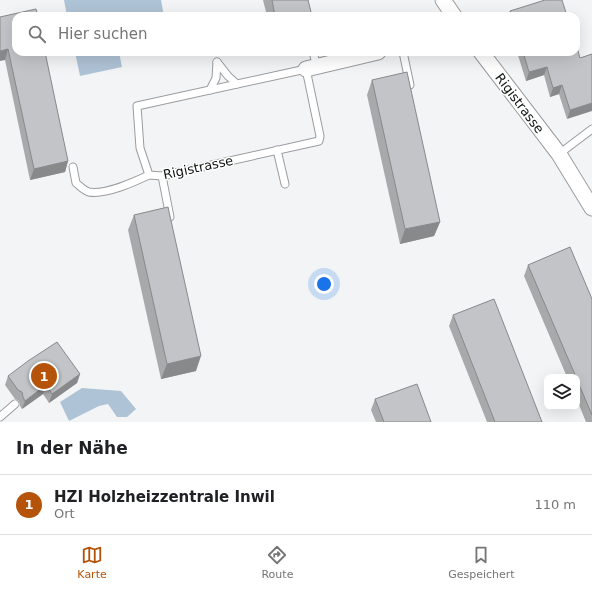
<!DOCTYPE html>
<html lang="de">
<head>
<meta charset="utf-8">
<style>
	:root { --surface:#fff; --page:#f6f6f6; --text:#202124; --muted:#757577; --line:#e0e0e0; --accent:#b45309 }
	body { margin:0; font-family:"DejaVu Sans",sans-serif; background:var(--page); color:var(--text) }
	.controls { position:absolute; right:12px; bottom:12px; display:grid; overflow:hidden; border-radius:8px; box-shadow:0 4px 16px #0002 }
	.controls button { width:36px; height:36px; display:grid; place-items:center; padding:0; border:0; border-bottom:1px solid var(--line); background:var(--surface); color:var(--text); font:20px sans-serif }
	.you { position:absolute; left:324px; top:284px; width:14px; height:14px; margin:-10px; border:3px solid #fff; border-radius:50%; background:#1a73e8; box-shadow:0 0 0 6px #1a73e833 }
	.badge { display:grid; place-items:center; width:26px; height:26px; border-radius:50%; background:var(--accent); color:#fff; font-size:13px; font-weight:700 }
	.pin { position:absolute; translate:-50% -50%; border:2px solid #fff; box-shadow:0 1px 4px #0006 }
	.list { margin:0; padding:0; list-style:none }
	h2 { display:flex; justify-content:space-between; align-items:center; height:52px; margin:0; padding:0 16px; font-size:17px }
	h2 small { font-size:13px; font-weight:400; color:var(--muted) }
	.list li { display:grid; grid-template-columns:26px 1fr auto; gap:12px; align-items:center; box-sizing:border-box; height:60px; padding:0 16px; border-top:1px solid var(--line) }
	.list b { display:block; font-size:15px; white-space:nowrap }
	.list p { margin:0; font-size:13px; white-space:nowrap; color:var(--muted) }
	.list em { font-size:13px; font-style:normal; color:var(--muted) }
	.icon { flex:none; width:22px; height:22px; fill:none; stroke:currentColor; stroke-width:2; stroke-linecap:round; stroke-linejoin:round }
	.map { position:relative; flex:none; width:592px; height:422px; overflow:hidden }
	.search { position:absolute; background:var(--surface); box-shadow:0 4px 16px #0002; left:12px; right:12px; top:12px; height:44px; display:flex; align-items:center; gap:10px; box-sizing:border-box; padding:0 14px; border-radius:12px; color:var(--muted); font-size:15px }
	.sheet { height:112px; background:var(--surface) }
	nav { display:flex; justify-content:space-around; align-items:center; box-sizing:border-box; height:56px; border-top:1px solid var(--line); background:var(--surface); font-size:11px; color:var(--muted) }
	nav a { display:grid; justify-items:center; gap:2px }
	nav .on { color:var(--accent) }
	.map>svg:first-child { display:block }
	.green { fill:#afc3d6 }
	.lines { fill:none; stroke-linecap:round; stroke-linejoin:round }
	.service-casing { stroke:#9a9c9f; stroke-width:9 }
	.minor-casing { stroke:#9a9c9f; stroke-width:17 }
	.service { stroke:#fff; stroke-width:7 }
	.minor { stroke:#fff; stroke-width:15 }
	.wall { fill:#a7a9ab }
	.shaded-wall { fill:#88898b }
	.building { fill:#c2c4c7; stroke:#88898b }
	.labels { text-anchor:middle; stroke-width:3; stroke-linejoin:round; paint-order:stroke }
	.street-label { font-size:13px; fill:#121313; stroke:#fff }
</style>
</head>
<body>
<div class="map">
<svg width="592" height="422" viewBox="0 0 592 422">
	<rect width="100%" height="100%" fill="#f2f4f6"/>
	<g class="green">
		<path d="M 64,0 L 161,0 L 164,16 L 67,16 Z"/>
		<path d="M 75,52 L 119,52 L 122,67 L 80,76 Z"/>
		<path d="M 82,388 L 121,391 L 136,409 L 127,417 L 117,417 L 108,404 L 99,406 L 69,421 L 60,402 Z"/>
	</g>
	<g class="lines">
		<g class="service-casing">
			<g id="service">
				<path d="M 313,52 L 317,67"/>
				<path d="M 403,52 L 410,85"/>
				<path d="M 217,62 L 228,76 L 237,84"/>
				<path d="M 306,69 L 320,136 L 319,141 L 162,176 L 149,175 L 140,148 L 137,106 Z"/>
				<path d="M 210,90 L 216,78 L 217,62"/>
				<path d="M 277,150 L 285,184"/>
				<path d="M 559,154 L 592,129"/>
				<path d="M 73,167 L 76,183 C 80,186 84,191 89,192 C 106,195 134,182 149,175"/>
				<path d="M 162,176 L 170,217"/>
				<path d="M 0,417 L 15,404"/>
			</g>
		</g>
		<g class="minor-casing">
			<g id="minor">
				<path d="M 443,0 L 454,16"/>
				<path d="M 481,52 L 559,154 L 592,208"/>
				<path d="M 306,69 L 378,52"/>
			</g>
		</g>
		<use href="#service" class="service"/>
		<use href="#minor" class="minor"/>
	</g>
	<g class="wall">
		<path d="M 263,0 L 308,0 L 312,16 L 267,16 Z"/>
		<path d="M 510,11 L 567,16 L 508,16 Z"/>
		<path d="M 0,17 L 68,161 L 65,172 L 30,180 L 5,60 Z"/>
		<path d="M 517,52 L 576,52 L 580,58 L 592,54 L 567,119 L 559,94 L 550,97 L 544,75 L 526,81 Z"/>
		<path d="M 372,80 L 440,222 L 434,236 L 400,244 L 367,95 Z"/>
		<path d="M 134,215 L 196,371 L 161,379 L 128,230 Z"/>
		<path d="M 528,265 L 592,299 L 592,422 L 586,422 L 577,400 L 577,377 L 567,377 L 524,276 Z"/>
		<path d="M 453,315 L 542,422 L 487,422 L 449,326 Z"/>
		<path d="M 80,374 L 77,383 L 49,403 L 43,394 L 22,409 L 20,406 L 19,401 L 15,399 L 5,385 L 8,376 Z"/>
		<path d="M 375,399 L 431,422 L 376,422 L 371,410 Z"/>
	</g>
	<g class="shaded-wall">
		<path d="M 8,49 L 5,60 L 0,61 L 0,51 Z"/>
		<path d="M 547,67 L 544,75 L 526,81 L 529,72 Z"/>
		<path d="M 562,85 L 559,94 L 550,97 L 553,88 Z"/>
		<path d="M 592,103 L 592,111 L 567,119 L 570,110 Z"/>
		<path d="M 68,161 L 65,172 L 30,180 L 34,169 Z"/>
		<path d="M 440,222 L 434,236 L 400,244 L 405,229 Z"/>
		<path d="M 201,356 L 196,371 L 161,379 L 167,364 Z"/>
		<path d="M 80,374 L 77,383 L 49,403 L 52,394 Z"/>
		<path d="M 46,385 L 43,394 L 22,409 L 25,401 Z"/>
	</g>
	<g class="building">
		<path d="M 272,0 L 308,0 L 312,16 L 275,16 Z"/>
		<path d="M 545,0 L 562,0 L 567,16 L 512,16 L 510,11 Z"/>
		<path d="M 36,9 L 38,16 L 16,16 L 16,52 L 45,52 L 68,161 L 34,169 L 8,49 L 0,51 L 0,17 Z"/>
		<path d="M 576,44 L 580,58 L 592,54 L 592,103 L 570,110 L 562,85 L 553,88 L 547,67 L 529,72 L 523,52 L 576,52 Z"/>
		<path d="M 407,72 L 440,222 L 405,229 L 372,80 Z"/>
		<path d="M 168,207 L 201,356 L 167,364 L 134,215 Z"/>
		<path d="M 570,247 L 592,299 L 592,415 L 577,380 L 577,377 L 576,377 L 528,265 Z"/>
		<path d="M 494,299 L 542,422 L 495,422 L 453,315 Z"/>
		<path d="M 57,342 L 80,374 L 52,394 L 46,385 L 25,401 L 23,397 L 22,392 L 18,390 L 8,376 L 28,361 Z"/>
		<path d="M 417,384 L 431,422 L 384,422 L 375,399 Z"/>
	</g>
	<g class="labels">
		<g class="street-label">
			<text transform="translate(520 103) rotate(53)" y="5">Rigistrasse</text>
			<text transform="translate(198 167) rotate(-12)" y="5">Rigistrasse</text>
		</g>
	</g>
</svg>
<div class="controls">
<button><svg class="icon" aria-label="layers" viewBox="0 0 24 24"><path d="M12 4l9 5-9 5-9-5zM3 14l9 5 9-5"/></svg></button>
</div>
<div class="you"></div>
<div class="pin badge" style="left:44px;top:376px">1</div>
<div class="search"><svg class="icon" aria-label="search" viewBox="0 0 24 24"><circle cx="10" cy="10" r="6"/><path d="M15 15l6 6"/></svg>Hier suchen</div>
</div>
<section class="sheet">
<h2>In der Nähe<small></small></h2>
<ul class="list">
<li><span class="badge">1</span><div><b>HZI Holzheizzentrale Inwil</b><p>Ort</p></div><em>110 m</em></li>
</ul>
</section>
<nav>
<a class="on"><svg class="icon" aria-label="map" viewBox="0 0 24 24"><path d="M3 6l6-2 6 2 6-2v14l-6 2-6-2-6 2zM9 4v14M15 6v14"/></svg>Karte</a>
<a><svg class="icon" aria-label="directions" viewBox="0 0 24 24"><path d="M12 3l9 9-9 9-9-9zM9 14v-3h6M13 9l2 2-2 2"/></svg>Route</a>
<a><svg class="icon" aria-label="saved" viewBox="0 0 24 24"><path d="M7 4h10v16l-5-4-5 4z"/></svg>Gespeichert</a>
</nav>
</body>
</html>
